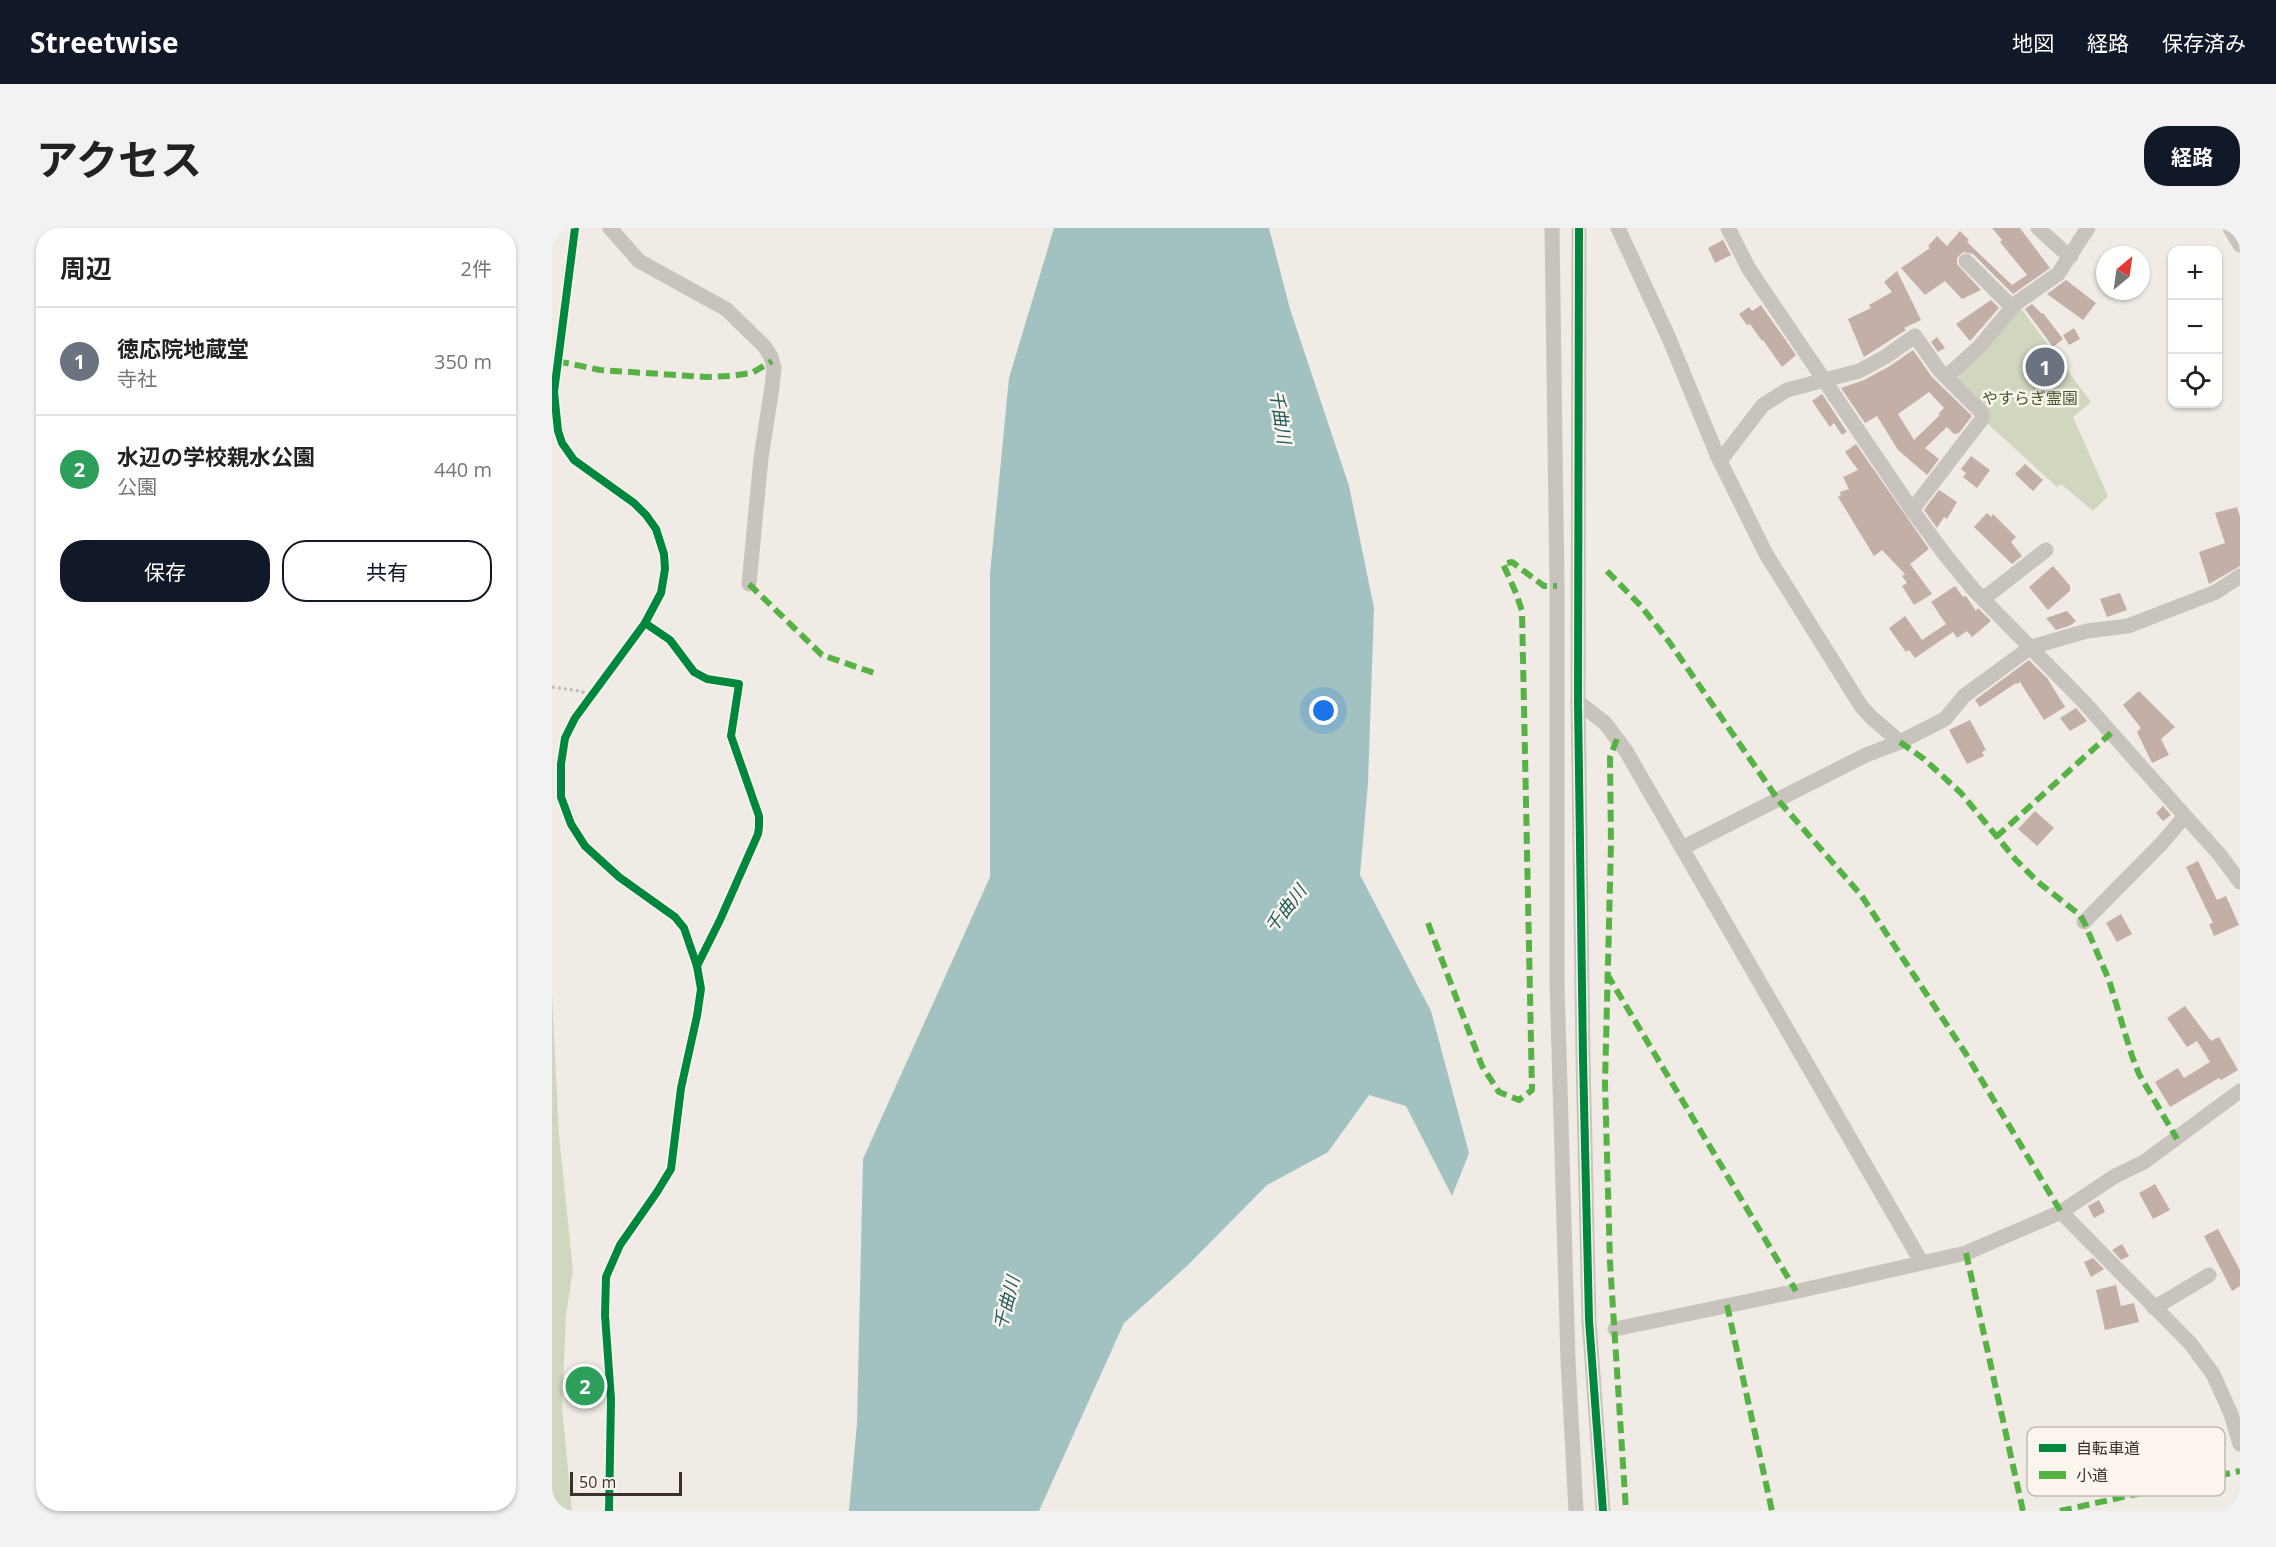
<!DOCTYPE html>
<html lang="ja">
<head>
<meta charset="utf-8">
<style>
	:root { --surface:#fff; --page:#f2f2f2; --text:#222; --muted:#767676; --line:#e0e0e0; --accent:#111827 }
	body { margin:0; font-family:"Open Sans","Noto Sans JP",sans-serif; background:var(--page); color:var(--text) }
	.controls { position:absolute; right:18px; top:18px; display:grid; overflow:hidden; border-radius:12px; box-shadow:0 2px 4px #0004 }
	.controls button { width:54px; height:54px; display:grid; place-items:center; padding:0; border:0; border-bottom:2px solid var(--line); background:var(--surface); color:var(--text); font:30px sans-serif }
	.compass { position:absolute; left:1544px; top:18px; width:54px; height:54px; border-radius:50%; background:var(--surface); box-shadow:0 2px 4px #0004; rotate:29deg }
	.scale { position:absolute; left:18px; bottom:15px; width:112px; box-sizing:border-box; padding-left:6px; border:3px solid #3b302b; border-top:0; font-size:16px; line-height:21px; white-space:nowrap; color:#3b302b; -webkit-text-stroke:4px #fbf5ee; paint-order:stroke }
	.you { position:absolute; left:772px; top:483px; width:21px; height:21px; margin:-15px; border:4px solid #fff; border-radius:50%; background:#1a73e8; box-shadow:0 0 0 9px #1a73e833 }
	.badge { display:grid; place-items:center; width:39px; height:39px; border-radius:50%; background:var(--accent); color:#fff; font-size:20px; font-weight:700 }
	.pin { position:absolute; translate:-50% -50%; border:3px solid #fff; box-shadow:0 2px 6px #0006 }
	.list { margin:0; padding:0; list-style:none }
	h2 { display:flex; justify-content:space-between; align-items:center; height:78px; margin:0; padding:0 24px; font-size:26px }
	h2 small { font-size:20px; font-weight:400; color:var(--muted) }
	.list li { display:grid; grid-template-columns:39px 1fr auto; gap:18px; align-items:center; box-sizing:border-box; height:108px; padding:0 24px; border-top:2px solid var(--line) }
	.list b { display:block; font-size:22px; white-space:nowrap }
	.list p { margin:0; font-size:20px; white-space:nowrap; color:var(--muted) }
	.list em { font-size:20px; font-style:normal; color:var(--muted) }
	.actions { display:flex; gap:12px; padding:18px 24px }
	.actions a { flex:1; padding:14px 0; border:2px solid var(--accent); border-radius:24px; text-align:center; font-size:21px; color:var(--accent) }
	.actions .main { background:var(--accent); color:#fff }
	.icon { flex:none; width:33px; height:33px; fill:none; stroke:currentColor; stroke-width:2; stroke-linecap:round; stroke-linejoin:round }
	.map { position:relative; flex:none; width:1688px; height:1283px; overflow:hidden; border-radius:24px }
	header { display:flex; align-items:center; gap:36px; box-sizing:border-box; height:84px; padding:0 30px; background:var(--accent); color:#fff }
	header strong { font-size:28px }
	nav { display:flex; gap:33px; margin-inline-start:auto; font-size:21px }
	.intro { display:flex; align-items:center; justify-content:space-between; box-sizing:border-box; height:144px; padding:0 36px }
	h1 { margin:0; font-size:42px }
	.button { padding:15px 27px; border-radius:24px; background:var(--accent); color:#fff; font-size:21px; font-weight:700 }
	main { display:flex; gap:36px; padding:0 36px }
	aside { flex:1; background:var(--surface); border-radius:24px; box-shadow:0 2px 4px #0004 }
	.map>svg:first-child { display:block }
	.green { fill:#d1d6bf }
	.water { fill:#a1c2c1 }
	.building { fill:#c3afa7; fill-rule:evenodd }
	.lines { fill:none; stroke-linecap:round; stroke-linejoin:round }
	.path { stroke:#c2bbb6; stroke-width:3; stroke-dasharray:3 3; stroke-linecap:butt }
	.minor { stroke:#c9c3be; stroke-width:15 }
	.quiet { stroke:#57b246; stroke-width:6; stroke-dasharray:12 6; stroke-linecap:butt }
	.cycleway-casing { stroke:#fbf5ee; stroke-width:11 }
	.cycleway { stroke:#00873e; stroke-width:8 }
	.labels { text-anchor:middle; stroke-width:5; stroke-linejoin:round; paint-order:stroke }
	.park-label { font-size:16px; fill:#4a5a2e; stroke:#fbf5ee }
	.water-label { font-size:18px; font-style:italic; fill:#1f5a5e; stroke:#fbf5ee }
	.key { fill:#fbf5ee; stroke:#c1bab4; stroke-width:1.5 }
	.key-label { font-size:16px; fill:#3b302b }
</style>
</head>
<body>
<header>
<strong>Streetwise</strong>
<nav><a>地図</a><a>経路</a><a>保存済み</a></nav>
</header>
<div class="intro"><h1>アクセス</h1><a class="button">経路</a></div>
<main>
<aside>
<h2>周辺<small>2件</small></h2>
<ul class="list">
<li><span class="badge" style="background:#6b7280">1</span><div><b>徳応院地蔵堂</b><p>寺社</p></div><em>350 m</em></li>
<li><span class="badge" style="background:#2e9e5b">2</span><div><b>水辺の学校親水公園</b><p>公園</p></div><em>440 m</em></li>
</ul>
<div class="actions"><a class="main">保存</a><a>共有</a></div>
</aside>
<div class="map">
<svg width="1688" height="1283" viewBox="0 0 1688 1283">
	<rect width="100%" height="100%" fill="#f0ebe5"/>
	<g class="green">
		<path d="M 1467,78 L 1539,174 L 1521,189 L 1556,268 L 1541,283 L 1509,256 L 1505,259 L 1435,195 L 1406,154 L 1406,147 Z"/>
		<path d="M 0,767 L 7,907 L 21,1043 L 14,1086 L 10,1179 L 20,1283 L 0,1283 Z"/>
	</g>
	<path class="water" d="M 502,0 L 717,0 L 738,81 L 797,258 L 822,380 L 816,555 L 808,647 L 879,783 L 917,925 L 900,968 L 854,878 L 817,867 L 776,924 L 715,957 L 636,1037 L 572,1095 L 487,1283 L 297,1283 L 305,1195 L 311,931 L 438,649 L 438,346 L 457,150 Z"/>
	<g class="building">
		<path d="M 1440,0 L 1468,0 L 1498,40 L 1461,66 L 1421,26 L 1411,24 L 1405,30 L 1405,36 L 1429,62 L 1410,71 L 1393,53 L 1373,67 L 1349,40 L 1378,20 L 1376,18 L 1385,8 L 1395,18 L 1408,3 L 1417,12 L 1415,14 L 1460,57 L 1475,47 L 1448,14 L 1450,12 Z"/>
		<path d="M 1171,12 L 1179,27 L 1163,35 L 1156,20 Z"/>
		<path d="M 1345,43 L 1369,92 L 1352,100 L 1354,102 L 1312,129 L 1296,91 L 1319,80 L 1317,77 L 1340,64 L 1332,54 Z"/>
		<path d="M 1514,52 L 1544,75 L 1531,92 L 1495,66 Z"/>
		<path d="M 1439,72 L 1447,80 L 1418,113 L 1404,96 Z"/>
		<path d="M 1480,76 L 1490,86 L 1491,85 L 1511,111 L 1501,119 L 1473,81 Z"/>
		<path d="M 1209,77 L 1244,127 L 1230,139 L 1211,112 L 1210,113 L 1198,96 L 1195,97 L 1187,86 L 1197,79 L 1200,83 Z"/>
		<path d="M 1522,100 L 1528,111 L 1517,117 L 1511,107 Z"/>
		<path d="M 1385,109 L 1393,120 L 1386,124 L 1379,114 Z"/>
		<path d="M 1361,122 L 1380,149 L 1420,188 L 1407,205 L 1402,206 L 1395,199 L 1373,220 L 1387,231 L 1375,247 L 1346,222 L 1325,188 L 1313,195 L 1289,160 L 1312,152 L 1338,138 ZM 1377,164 L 1392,180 L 1386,186 L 1388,187 L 1362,212 L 1346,186 Z"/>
		<path d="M 1494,125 L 1503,139 L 1503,144 L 1492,152 L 1480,135 Z"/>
		<path d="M 1270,166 L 1295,204 L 1290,207 L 1282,195 L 1278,199 L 1260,173 Z"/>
		<path d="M 1304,216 L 1377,321 L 1358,336 L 1380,366 L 1362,377 L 1350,358 L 1355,355 L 1350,348 L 1353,346 L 1330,322 L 1322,328 L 1286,269 L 1289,267 L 1288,264 L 1297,261 L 1291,249 L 1306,242 L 1293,224 Z"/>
		<path d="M 1419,228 L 1438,242 L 1425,260 L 1411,249 L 1414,245 L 1409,241 Z"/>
		<path d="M 1473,236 L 1491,252 L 1481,263 L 1463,246 Z"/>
		<path d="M 1387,262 L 1405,274 L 1395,291 L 1392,289 L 1385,300 L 1372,282 Z"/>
		<path d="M 1685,279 L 1688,289 L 1688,338 L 1657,356 L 1647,324 L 1673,315 L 1663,285 Z"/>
		<path d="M 1435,285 L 1439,289 L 1441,286 L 1464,309 L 1459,314 L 1470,328 L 1460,336 L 1422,299 Z"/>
		<path d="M 1501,338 L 1518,358 L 1518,363 L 1496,382 L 1477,359 Z"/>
		<path d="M 1403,358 L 1411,369 L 1414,368 L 1424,383 L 1426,380 L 1439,393 L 1420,409 L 1415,403 L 1405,410 L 1401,404 L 1363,430 L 1357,422 L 1354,424 L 1337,400 L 1353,388 L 1370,412 L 1394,396 L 1379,374 Z"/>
		<path d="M 1568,365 L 1575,382 L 1555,389 L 1548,371 Z"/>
		<path d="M 1515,383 L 1524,393 L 1519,397 L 1504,402 L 1494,390 Z"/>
		<path d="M 1477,432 L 1495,450 L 1513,479 L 1492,492 L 1468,454 L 1465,456 L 1464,455 L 1428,479 L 1423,472 Z"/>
		<path d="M 1587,463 L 1623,499 L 1609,511 L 1617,527 L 1600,535 L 1585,504 L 1589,500 L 1571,477 Z"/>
		<path d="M 1524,480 L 1535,493 L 1518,503 L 1508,490 Z"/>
		<path d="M 1418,492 L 1434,522 L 1430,524 L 1432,528 L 1415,536 L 1397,502 Z"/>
		<path d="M 1611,578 L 1619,587 L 1611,593 L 1604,585 Z"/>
		<path d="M 1483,583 L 1502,600 L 1485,618 L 1466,601 Z"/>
		<path d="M 1646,633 L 1665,672 L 1674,668 L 1687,697 L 1662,708 L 1657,696 L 1661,695 L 1634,639 Z"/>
		<path d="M 1569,686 L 1580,706 L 1565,714 L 1554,695 Z"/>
		<path d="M 1633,778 L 1659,813 L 1667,809 L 1686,842 L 1669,852 L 1667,850 L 1618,879 L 1603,854 L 1626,840 L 1632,850 L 1658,834 L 1645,813 L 1635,819 L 1615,790 Z"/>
		<path d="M 1603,956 L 1618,982 L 1601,991 L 1587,965 Z"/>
		<path d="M 1547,972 L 1553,984 L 1542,990 L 1536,978 Z"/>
		<path d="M 1666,1001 L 1688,1042 L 1688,1058 L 1680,1063 L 1652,1008 Z"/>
		<path d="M 1570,1016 L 1577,1028 L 1569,1032 L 1560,1022 Z"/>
		<path d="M 1541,1030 L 1552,1041 L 1539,1049 L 1532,1034 Z"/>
		<path d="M 1564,1057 L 1569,1078 L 1582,1075 L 1587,1094 L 1553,1102 L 1544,1062 Z"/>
	</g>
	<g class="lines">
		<path class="path" d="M 0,459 L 28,463 L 39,467"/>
		<g class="minor">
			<path d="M 58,0 L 87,33 L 174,81 L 213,119 L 219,129 L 222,140 L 220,159 L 209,230 L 197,356"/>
			<path d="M 1000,0 L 1005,358 L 1005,755 L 1016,1132 L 1024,1283"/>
			<path d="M 1027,0 L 1026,474 L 1031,830 L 1037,1092 L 1051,1283"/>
			<path d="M 1066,0 L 1116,108 L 1166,229 L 1214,326 L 1309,478 L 1319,489 L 1348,514"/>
			<path d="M 1176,0 L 1197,41 L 1360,282 L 1394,328 L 1422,362 L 1531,473 L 1633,588 L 1610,615 L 1532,694"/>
			<path d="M 1486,0 L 1510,22 L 1519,28"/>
			<path d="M 1678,0 L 1688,17"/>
			<path d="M 1414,33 L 1460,79"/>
			<path d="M 1168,233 L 1211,177 L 1235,162 L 1307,143 L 1333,129 L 1363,108 L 1387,142 L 1394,149"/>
			<path d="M 1360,282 L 1430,191 L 1430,185 L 1394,149 L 1427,119 L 1463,76 L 1506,46 L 1536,0"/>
			<path d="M 1431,371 L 1494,322"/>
			<path d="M 1026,474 L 1053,495 L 1074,523 L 1370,1035"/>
			<path d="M 1633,588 L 1668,627 L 1688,654"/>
			<path d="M 1130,620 L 1314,527 L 1348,514 L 1393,491 L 1412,468 L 1479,419 L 1535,403 L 1576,398 L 1664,364 L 1688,348"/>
			<path d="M 1509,984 L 1638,1115 L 1661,1146 L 1679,1186 L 1688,1216"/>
			<path d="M 1602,1080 L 1657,1047"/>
			<path d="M 1063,1101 L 1255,1061 L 1414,1025 L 1509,984 L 1563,948 L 1592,934 L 1688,863"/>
		</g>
		<g class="quiet">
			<path d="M 5,133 L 48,142 L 154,149 L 178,148 L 200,145 L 220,133"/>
			<path d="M 1055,343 L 1089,378 L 1118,415 L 1227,573 L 1309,667 L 1414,826 L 1509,984"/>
			<path d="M 197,356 L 270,427 L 325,446"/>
			<path d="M 1065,511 L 1058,529 L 1059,616 L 1053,855 L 1058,1034 L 1074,1283"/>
			<path d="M 1348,514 L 1372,531 L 1409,565 L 1464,632 L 1486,654 L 1528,687 L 1532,694 L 1557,752 L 1580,828 L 1587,846 L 1625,911"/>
			<path d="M 1444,609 L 1559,505"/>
			<path d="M 876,695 L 930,838 L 947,864 L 967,872 L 980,862 L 970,383 L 964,365 L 951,336 L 960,334 L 992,358 L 1005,358"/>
			<path d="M 1055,746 L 1244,1063"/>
			<path d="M 1414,1025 L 1471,1283"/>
			<path d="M 1175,1077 L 1220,1283"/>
			<path d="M 1508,1283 L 1688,1243"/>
		</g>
		<g class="cycleway-casing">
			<g id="cycleway">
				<path d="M 23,0 L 2,164 L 6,203 L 10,215 L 22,232 L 82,275 L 94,287 L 104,301 L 112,326 L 113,341 L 109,365 L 93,395 L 23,490 L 13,510 L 9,536 L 9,569 L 19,596 L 33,618 L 67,649 L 123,689 L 132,700 L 145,738 L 149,761 L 145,788 L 129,860 L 119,941 L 105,964 L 68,1017 L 54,1049 L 53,1087 L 59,1171 L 57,1283"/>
				<path d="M 1027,0 L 1026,474 L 1031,830 L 1037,1092 L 1051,1283"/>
				<path d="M 93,395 L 118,412 L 142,444 L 155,451 L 187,456 L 179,508 L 207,588 L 207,599 L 206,606 L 168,692 L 145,738"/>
			</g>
		</g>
		<use href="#cycleway" class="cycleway"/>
	</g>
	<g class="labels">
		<g class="park-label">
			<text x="1478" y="176">やすらぎ霊園</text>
		</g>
		<g class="water-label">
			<text transform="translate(728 189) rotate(81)" y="6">千曲川</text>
			<text transform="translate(734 681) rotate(-52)" y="6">千曲川</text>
			<text transform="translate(455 1075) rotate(-75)" y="6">千曲川</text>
		</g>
	</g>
	<rect x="1475" y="1199" width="198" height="69" rx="9" class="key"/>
	<rect x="1487" y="1216" width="27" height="8" fill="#00873e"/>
	<rect x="1487" y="1243" width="27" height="8" fill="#57b246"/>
	<g class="key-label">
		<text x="1524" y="1226">自転車道</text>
		<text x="1524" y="1253">小道</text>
	</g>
</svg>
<div class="controls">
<button>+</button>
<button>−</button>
<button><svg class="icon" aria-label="locate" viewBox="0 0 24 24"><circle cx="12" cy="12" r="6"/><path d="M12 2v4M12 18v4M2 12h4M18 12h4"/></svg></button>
</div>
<svg class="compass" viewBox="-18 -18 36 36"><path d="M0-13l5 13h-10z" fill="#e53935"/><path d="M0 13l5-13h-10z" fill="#767676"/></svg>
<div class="scale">50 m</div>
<div class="you"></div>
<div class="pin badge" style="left:1493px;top:139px;background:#6b7280">1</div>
<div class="pin badge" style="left:33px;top:1158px;background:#2e9e5b">2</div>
</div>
</main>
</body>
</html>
